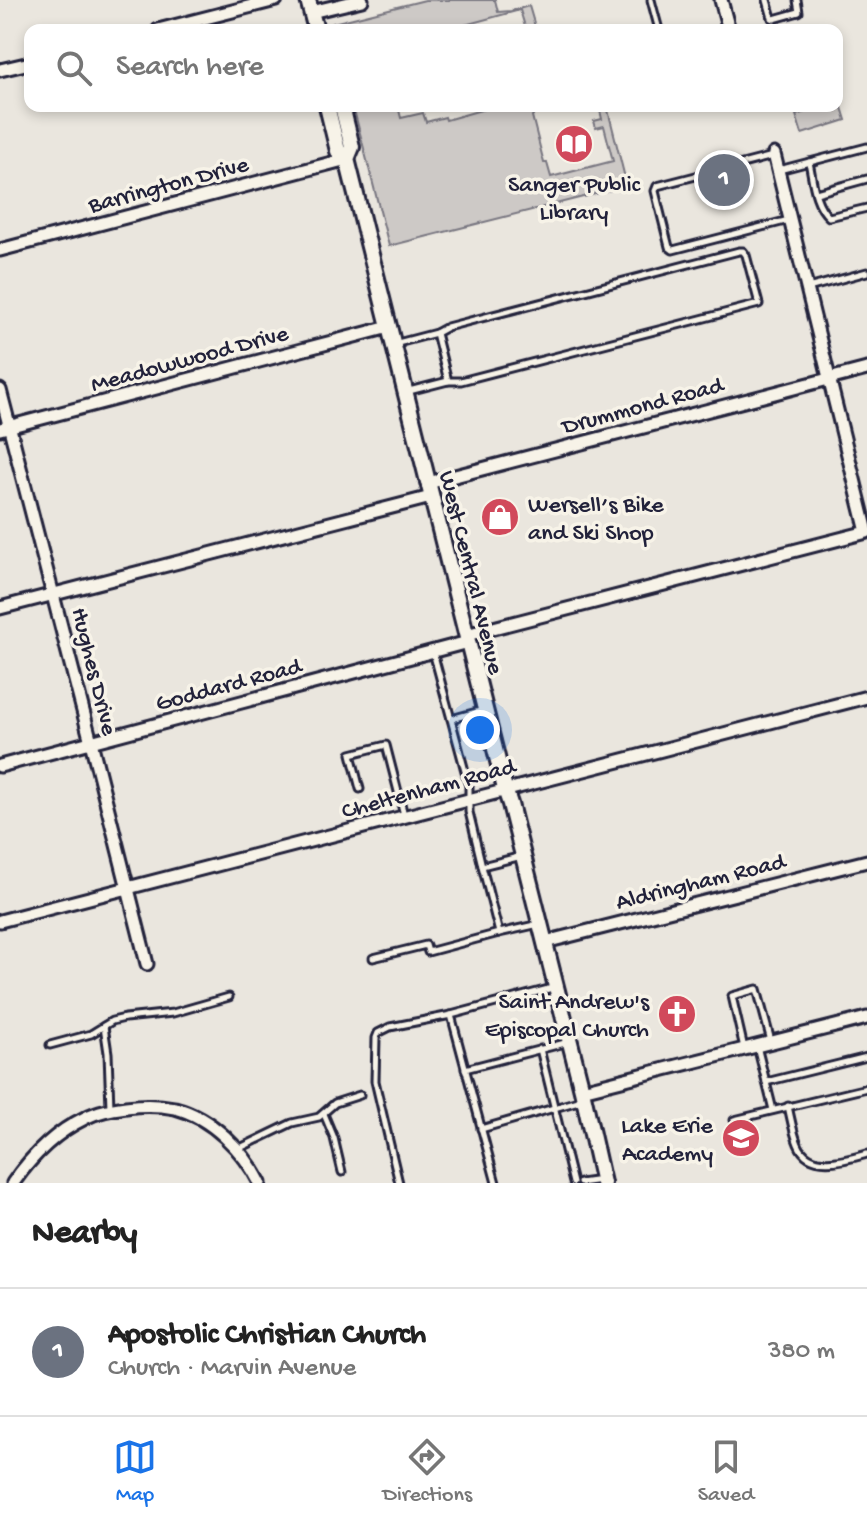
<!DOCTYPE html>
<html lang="en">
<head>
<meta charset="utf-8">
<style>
	:root { --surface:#fff; --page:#f2f2f2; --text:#222; --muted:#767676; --line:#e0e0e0; --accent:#1a73e8 }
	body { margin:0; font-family:"Gochi Hand",sans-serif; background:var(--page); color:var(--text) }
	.you { position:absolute; left:480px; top:730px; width:28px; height:28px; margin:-20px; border:6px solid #fff; border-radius:50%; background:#1a73e8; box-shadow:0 0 0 12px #1a73e833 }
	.badge { display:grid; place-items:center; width:52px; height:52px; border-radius:50%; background:var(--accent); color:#fff; font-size:26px; font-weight:700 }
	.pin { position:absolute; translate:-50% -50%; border:4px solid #fff; box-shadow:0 2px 8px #0006 }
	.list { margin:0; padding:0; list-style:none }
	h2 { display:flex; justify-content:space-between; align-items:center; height:104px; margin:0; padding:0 32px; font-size:34px }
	h2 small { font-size:26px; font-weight:400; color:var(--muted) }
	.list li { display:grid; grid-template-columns:52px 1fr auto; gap:24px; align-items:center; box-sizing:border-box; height:128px; padding:0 32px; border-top:2px solid var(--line) }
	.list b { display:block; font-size:30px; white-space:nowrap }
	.list p { margin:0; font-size:26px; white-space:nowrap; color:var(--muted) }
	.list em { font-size:26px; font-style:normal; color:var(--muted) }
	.icon { flex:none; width:44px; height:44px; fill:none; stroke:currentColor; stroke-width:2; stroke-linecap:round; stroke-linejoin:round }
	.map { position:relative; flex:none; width:867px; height:1183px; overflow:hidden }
	.search { position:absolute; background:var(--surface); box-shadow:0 4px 12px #0003; left:24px; right:24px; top:24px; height:88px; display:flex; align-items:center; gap:20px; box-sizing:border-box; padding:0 28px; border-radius:16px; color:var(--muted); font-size:30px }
	.sheet { height:232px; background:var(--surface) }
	nav { display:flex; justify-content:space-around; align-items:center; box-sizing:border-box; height:112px; border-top:2px solid var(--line); background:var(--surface); font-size:22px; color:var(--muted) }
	nav a { display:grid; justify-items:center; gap:4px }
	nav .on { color:var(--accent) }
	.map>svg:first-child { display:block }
	.green { fill:#cdc9c6; stroke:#787680; stroke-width:2 }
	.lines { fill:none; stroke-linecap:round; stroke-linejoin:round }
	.lane-casing { stroke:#22223b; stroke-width:11 }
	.street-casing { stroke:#22223b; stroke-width:17 }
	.secondary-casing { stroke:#22223b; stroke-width:20 }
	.lane { stroke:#f7f3e8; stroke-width:5 }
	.street { stroke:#f7f3e8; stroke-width:11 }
	.secondary { stroke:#f7f3e8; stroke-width:14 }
	.labels { text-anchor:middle; stroke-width:7; stroke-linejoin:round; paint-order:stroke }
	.street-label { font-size:24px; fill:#22223b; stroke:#f7f3e8 }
	.poi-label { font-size:24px; fill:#22223b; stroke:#f7f3e8; text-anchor:end }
</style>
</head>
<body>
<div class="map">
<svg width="867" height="1183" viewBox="0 0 867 1183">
	<rect width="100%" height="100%" fill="#eae6de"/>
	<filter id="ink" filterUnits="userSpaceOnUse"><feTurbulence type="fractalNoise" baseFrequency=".0125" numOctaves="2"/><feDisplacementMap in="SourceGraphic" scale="16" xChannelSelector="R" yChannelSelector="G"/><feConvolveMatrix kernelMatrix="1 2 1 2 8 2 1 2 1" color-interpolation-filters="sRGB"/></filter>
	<g filter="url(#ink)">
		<g class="green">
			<path d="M 425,0 L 495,0 L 498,12 L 511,11 L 529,6 L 536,30 L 526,30 L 520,10 L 461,26 L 462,30 L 334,30 L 333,23 Z"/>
			<path d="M 840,101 L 846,120 L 802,134 L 796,115 L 823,106 L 837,106 L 837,102 Z"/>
			<path d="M 353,106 L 398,106 L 401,118 L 423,113 L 426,122 L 445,117 L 446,120 L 495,106 L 532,106 L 534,114 L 532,116 L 544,163 L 547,163 L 551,177 L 613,161 L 604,126 L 596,128 L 594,121 L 602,119 L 599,106 L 607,106 L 627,186 L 389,246 Z"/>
		</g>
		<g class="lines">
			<g class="lane-casing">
				<g id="lane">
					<path d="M 651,0 L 659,30"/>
					<path d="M 767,0 L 772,18 L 774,19 L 799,12 L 797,0"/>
					<path d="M 773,156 L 657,186 L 655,191 L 669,247 L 673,250 L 789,220"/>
					<path d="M 809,162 C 813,180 814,204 829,217 L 867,208"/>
					<path d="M 779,170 L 867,147"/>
					<path d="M 816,193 L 867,179"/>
					<path d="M 808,288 L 867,272"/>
					<path d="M 436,333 L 448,381"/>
					<path d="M 394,344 L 436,333 L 447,327 L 739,251 L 743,251 L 746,255 L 759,304 L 461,381 L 448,381 L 409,391"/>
					<path d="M 433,652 L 469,786 L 469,812 L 482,866 L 522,856"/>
					<path d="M 451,719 L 484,710"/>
					<path d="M 360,789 L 351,754 L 386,745 L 404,815"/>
					<path d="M 482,866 L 499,933 L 539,924"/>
					<path d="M 373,958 L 426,945 L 428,952 L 499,933"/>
					<path d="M 104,1026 L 108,1053 L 110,1108"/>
					<path d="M 50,1045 L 91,1034 L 112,1021 L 125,1018 L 173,1013 L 229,997"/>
					<path d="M 757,1046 L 773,1110"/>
					<path d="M 744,1048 L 732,996 L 757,989 L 771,1041"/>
					<path d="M 540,1049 L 573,1183"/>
					<path d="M 465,1069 L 569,1042"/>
					<path d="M 766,1082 L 867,1057"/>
					<path d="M 788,1106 C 791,1119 793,1132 798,1144 C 809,1172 846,1160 867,1154"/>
					<path d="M 324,1114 L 334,1138 L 342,1172"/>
					<path d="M 734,1120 L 867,1088"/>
					<path d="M 481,1129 L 582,1100"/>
					<path d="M 238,1149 L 292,1123 L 319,1117 L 335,1103 L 360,1095"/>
					<path d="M 399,1183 L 375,1081 L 376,1038 L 378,1033 L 390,1027 L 451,1015"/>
					<path d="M 496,1183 L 451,1015 L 556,987"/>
					<path d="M 580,1183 L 601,1180"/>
				</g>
			</g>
			<g class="street-casing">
				<g id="street">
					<path d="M 721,0 L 729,30"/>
					<path d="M 311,12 L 362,0"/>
					<path d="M 158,30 L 276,0"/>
					<path d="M 0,70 L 30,63"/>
					<path d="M 0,250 L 347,159"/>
					<path d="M 0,390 L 91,742 L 147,964"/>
					<path d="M 0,429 L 389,327"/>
					<path d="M 428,483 L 867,369"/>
					<path d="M 0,608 L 431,497"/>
					<path d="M 466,635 L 867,532 L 774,154"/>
					<path d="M 0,766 L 468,642"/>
					<path d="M 0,921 L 867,697"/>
					<path d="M 545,942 L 867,861"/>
					<path d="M 582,1090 L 867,1018"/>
					<path d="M 13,1183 C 31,1157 56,1132 85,1118 C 98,1111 112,1109 126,1107 C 142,1105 159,1105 175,1108 C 211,1117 244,1151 260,1183"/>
				</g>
			</g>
			<g class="secondary-casing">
				<g id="secondary">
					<path d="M 308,0 L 316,30"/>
					<path d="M 327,106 L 338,151 L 347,159 L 505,789 L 510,804 L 582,1090 L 603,1183"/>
					<path d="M 342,106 L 352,147 L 347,159"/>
				</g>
			</g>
			<use href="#lane" class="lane"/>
			<use href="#street" class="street"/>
			<use href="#secondary" class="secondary"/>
		</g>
	</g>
	<defs>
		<g id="library-disc" transform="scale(2)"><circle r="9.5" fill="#d1495b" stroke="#f7f3e8"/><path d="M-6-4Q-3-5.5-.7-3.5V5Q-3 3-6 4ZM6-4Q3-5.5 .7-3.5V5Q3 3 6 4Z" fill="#fff"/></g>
		<g id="shop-disc" transform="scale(2)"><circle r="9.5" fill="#d1495b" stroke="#f7f3e8"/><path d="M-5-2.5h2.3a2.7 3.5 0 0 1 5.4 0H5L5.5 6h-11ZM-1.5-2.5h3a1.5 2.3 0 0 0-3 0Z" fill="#fff"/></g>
		<g id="church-disc" transform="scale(2)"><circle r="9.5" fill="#d1495b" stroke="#f7f3e8"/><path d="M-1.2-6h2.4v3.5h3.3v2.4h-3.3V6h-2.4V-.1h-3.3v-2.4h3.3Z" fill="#fff"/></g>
		<g id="school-disc" transform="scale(2)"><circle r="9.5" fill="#d1495b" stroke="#f7f3e8"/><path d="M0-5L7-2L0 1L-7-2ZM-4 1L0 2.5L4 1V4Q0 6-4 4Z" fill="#fff"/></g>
	</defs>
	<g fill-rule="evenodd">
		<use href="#library-disc" x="574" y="144"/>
		<use href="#shop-disc" x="500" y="517"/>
		<use href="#church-disc" x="677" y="1014"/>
		<use href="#school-disc" x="741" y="1138"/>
	</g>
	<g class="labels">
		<g class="street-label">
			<text transform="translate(168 183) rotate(-15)" y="8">Barrington Drive</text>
			<text transform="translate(189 357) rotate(-15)" y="8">Meadowwood Drive</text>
			<text transform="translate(642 404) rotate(-15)" y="8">Drummond Road</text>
			<text transform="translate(473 572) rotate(76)" y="8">West Central Avenue</text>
			<text transform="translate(96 671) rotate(76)" y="8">Hughes Drive</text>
			<text transform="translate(228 683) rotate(-15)" y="8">Goddard Road</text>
			<text transform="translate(428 787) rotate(-15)" y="8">Cheltenham Road</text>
			<text transform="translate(700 880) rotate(-14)" y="8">Aldringham Road</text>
		</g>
		<g class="poi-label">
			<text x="574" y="191" text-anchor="middle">Sanger Public<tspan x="574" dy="28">Library</tspan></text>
			<text x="528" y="511" text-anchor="start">Wersell’s Bike<tspan x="528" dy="28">and Ski Shop</tspan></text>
			<text x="649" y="1008">Saint Andrew's<tspan x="649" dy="28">Episcopal Church</tspan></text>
			<text x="713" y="1132">Lake Erie<tspan x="713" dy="28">Academy</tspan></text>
		</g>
	</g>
</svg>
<div class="you"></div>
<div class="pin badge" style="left:724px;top:180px;background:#6b7280">1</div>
<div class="search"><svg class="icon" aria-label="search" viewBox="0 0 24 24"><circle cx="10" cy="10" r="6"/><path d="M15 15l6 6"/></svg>Search here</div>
</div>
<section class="sheet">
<h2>Nearby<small></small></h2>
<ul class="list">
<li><span class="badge" style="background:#6b7280">1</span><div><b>Apostolic Christian Church</b><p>Church · Marvin Avenue</p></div><em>380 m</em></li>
</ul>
</section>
<nav>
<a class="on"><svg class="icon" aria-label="map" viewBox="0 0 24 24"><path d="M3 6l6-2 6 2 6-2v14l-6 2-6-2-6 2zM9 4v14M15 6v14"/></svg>Map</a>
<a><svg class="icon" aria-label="directions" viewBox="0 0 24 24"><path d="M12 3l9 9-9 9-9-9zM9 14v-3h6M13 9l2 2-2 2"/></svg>Directions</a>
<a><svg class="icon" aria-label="saved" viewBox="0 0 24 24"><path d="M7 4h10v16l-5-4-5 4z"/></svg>Saved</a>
</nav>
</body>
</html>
